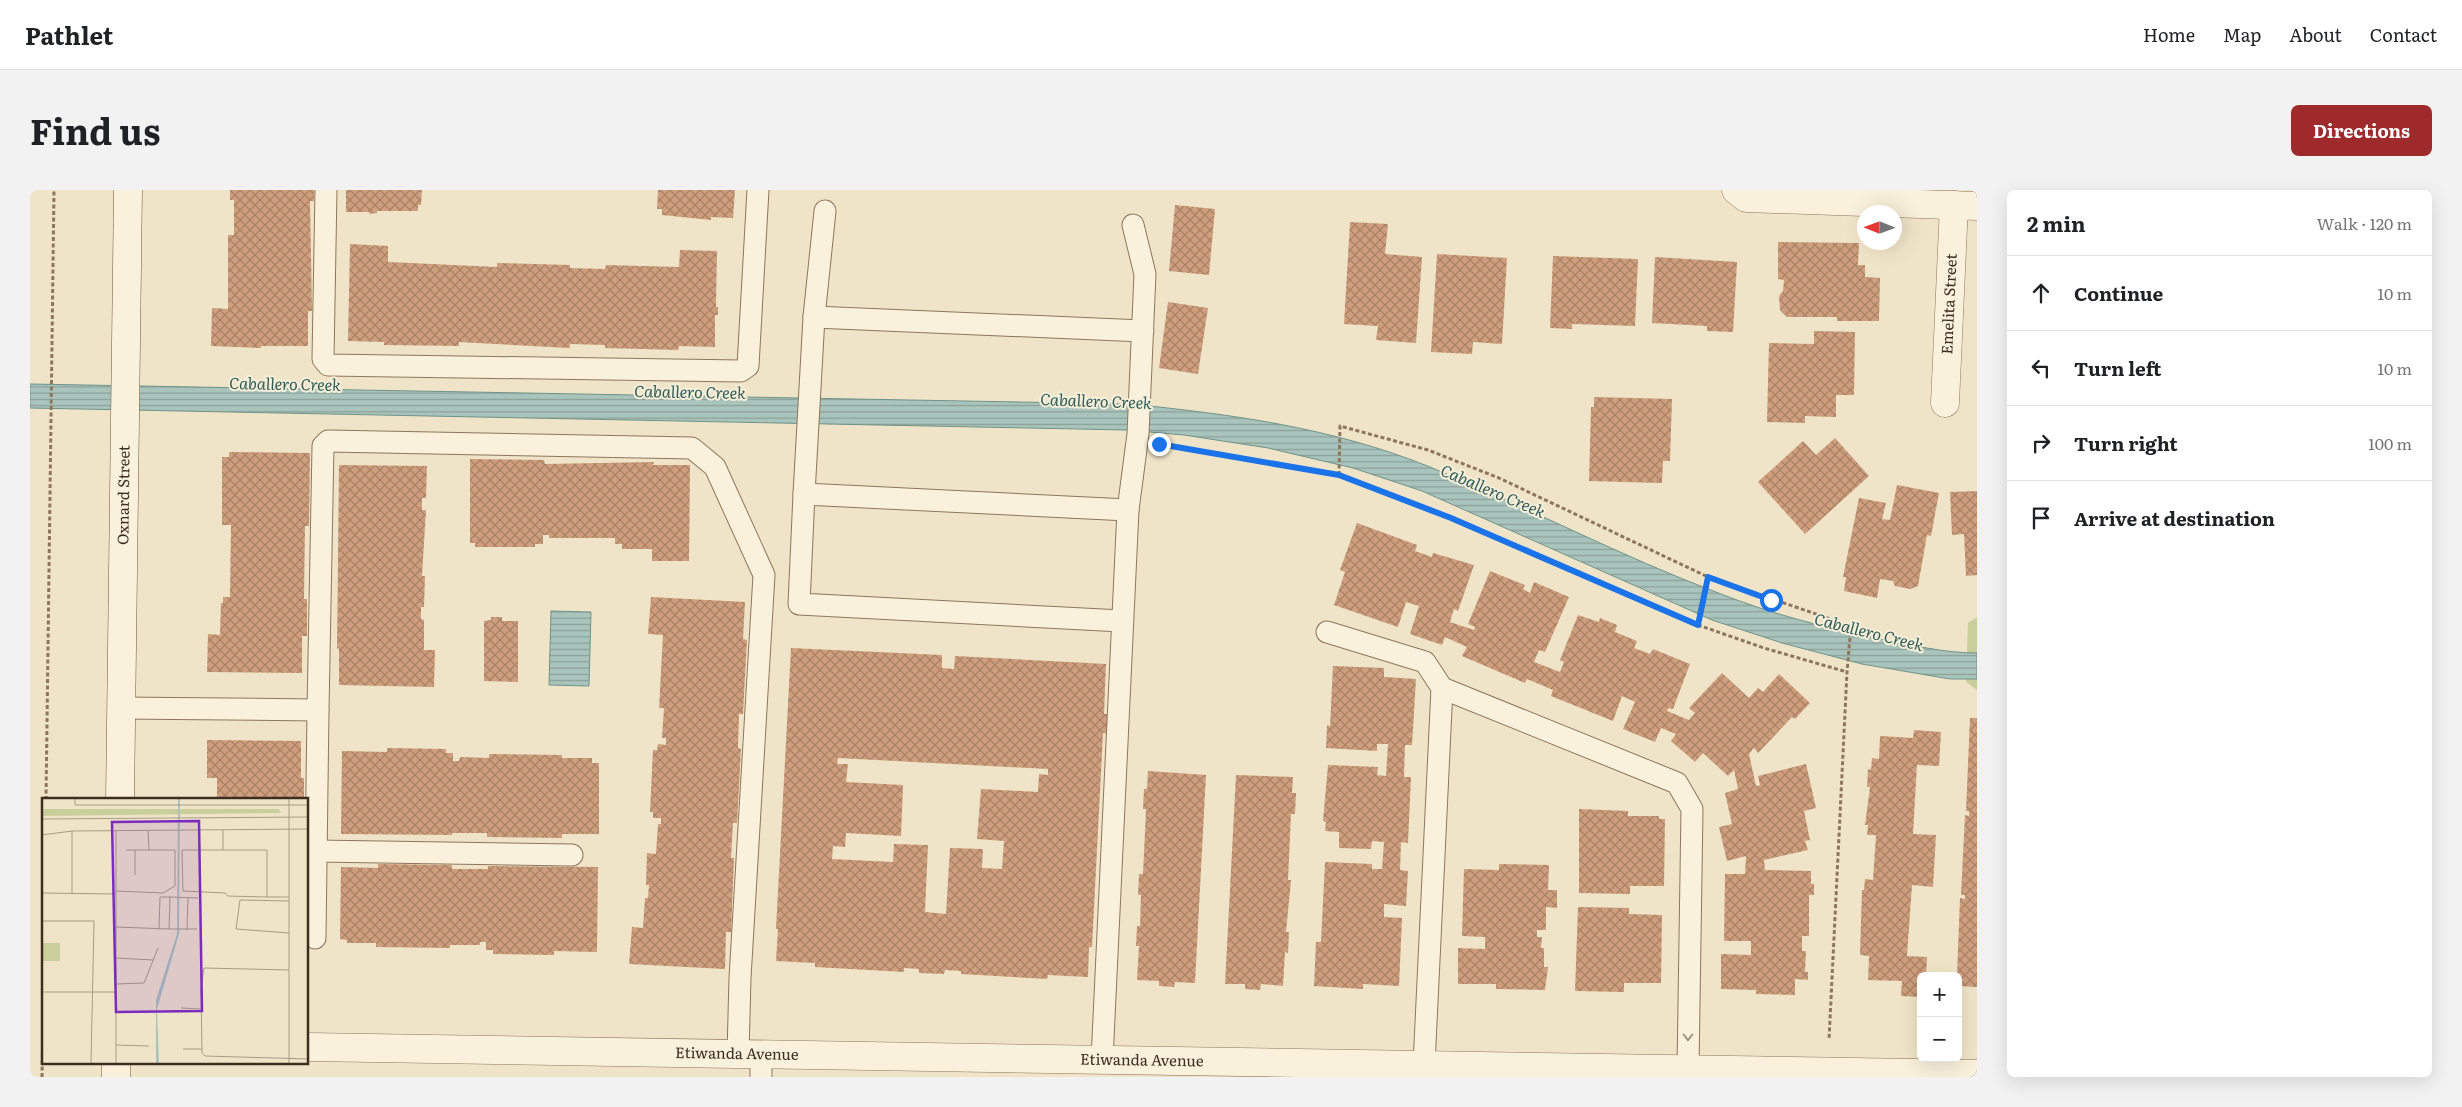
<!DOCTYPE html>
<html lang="en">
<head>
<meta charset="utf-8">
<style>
	:root { --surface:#fff; --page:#f2f2f2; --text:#202124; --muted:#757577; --line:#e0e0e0; --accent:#9e2a2b }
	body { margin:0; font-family:Literata,serif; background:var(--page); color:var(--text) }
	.controls { position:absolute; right:15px; bottom:15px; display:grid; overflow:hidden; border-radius:8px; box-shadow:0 5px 20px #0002 }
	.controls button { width:45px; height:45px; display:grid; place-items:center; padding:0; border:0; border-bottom:1px solid var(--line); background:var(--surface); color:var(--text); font:25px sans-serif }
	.compass { position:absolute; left:1827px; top:15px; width:45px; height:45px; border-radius:50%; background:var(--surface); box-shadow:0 5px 20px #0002; rotate:271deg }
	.stop { position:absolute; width:15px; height:15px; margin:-11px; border:4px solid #1a73e8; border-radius:50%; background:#fff }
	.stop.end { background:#1a73e8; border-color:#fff; box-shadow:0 1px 5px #0008 }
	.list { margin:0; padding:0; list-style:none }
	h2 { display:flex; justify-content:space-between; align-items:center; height:65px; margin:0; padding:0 20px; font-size:21px }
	h2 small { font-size:16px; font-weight:400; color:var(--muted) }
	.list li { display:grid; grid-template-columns:32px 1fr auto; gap:15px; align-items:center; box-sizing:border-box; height:75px; padding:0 20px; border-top:1px solid var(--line) }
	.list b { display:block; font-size:19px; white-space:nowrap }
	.list em { font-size:16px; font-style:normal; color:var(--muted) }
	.icon { flex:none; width:28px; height:28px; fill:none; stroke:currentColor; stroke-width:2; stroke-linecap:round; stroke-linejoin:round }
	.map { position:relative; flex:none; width:1947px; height:887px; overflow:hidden; border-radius:8px }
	header { display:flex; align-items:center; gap:30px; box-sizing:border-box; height:70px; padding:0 25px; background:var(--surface); border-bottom:1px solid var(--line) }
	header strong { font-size:24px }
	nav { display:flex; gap:28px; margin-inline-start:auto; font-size:18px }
	.intro { display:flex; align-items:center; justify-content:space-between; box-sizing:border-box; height:120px; padding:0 30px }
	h1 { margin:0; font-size:35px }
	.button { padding:12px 22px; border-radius:8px; background:var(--accent); color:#fff; font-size:18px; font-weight:700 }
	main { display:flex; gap:30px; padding:0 30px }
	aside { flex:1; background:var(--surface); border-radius:8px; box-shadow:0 5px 20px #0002 }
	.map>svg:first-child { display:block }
	.park { fill:#c9cf9b }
	.water { fill:url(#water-rules); stroke:#6f938a }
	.building { fill:url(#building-cross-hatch); fill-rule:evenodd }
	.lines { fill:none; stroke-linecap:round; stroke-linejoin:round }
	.lane-casing { stroke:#8d765c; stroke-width:23 }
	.street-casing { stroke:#8d765c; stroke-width:29 }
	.secondary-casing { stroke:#6f573f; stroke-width:29 }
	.path { stroke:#8d765c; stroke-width:3; stroke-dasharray:4 2.5; stroke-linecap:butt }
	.lane { stroke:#faf1dc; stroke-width:21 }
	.street { stroke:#faf1dc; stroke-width:28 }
	.secondary { stroke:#faf1dc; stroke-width:28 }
	.oneway { stroke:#9c907e }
	.route { stroke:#1a73e8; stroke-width:6 }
	.labels { text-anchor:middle; stroke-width:4; stroke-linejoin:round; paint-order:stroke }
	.street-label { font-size:15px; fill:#3d2e20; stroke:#f7eed8 }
	.water-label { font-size:16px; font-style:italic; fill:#2f5d5a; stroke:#f7eed8 }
	.inset-road { fill:none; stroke:#a89b85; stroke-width:1 }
	.view { fill:#7b2cbf; fill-opacity:0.15; stroke:#7b2cbf; stroke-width:2.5 }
	.inset-edge { fill:none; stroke:#3d2e20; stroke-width:2.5 }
</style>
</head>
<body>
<header>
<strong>Pathlet</strong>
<nav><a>Home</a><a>Map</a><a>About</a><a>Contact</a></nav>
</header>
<div class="intro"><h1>Find us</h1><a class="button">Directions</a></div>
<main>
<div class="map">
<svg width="1947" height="887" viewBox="0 0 1947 887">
	<defs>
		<pattern id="water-rules" width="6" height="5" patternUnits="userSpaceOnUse" patternTransform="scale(1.25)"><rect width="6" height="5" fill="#a9c4bc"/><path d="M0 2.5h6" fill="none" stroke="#8ba098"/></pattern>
		<pattern id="building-cross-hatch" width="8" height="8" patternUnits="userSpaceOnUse" patternTransform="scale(1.25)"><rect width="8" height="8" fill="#cf9f7d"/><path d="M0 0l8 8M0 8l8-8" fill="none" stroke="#a98266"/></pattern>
	</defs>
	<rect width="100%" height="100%" fill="#f0e4c8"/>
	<path class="park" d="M 1947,427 L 1947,500 L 1936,492 L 1938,433 Z"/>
	<g class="water">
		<path d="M 0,194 L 1099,214 C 1201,224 1304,238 1400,277 C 1498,317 1592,367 1691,404 C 1742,424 1796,438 1850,449 C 1882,455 1914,463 1947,463 L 1947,489 L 1920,489 L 1832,474 L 1752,453 L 1682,430 L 1392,301 L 1323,278 L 1238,258 L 1154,245 L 1097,240 L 0,218 Z"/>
		<path d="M 521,421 L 561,422 L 559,496 L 519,495 Z"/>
	</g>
	<g class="building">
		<path d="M 200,0 L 284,0 L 284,11 L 280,11 L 282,121 L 278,121 L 278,156 L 231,156 L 231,158 L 181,156 L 182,118 L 198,119 L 198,45 L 204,45 L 204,10 L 200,10 Z"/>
		<path d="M 316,0 L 392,0 L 391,15 L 388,15 L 388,21 L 347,21 L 347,23 L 339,24 L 339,22 L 316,22 Z"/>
		<path d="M 628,0 L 705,0 L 703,28 L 681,27 L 681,30 L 632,25 L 632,19 L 627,19 Z"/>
		<path d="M 1145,15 L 1185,19 L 1179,85 L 1139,81 Z"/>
		<path d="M 1320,32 L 1358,34 L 1355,64 L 1392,67 L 1386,153 L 1346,150 L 1348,136 L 1314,134 Z"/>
		<path d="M 1748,52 L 1829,53 L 1828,75 L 1835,75 L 1835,87 L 1850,88 L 1849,131 L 1807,131 L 1807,127 L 1757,127 L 1750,120 L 1749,106 L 1753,101 L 1754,90 L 1748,89 Z"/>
		<path d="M 320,54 L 358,56 L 358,72 L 467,77 L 467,73 L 540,75 L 540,78 L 575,79 L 576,75 L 649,77 L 650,60 L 687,61 L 686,117 L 688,117 L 688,125 L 685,125 L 685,157 L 649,156 L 648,160 L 575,158 L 575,155 L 540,154 L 540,158 L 429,152 L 429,156 L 354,155 L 354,152 L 318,151 Z"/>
		<path d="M 1407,64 L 1477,68 L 1472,154 L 1443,152 L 1442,164 L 1401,162 Z"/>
		<path d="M 1523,66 L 1608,69 L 1605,136 L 1542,134 L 1542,139 L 1520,138 Z"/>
		<path d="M 1625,67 L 1707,72 L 1703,142 L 1677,141 L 1677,136 L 1622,133 Z"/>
		<path d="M 1138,112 L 1178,118 L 1168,184 L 1129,178 Z"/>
		<path d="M 1784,141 L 1825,142 L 1824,205 L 1806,205 L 1806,227 L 1775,226 L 1775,233 L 1737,232 L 1739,153 L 1784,154 Z"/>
		<path d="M 1564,207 L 1642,209 L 1640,271 L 1633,271 L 1632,293 L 1559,291 L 1561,217 L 1564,217 Z"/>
		<path d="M 1805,248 L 1839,286 L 1775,344 L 1728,292 L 1773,251 L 1786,265 Z"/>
		<path d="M 199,262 L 280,263 L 279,336 L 275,336 L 274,409 L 277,409 L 277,446 L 272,446 L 272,483 L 177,482 L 178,444 L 190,445 L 191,413 L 193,413 L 193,407 L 200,407 L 201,335 L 192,335 L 192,267 L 199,267 Z"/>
		<path d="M 440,269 L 514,270 L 515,274 L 624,272 L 623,275 L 660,275 L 659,371 L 622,371 L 622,359 L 592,359 L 592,354 L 585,354 L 585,348 L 519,348 L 519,345 L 513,345 L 513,354 L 505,354 L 505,357 L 445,357 L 445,353 L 440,353 Z"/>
		<path d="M 309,275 L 397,276 L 396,308 L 392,308 L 392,320 L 396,320 L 392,386 L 395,386 L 394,417 L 391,417 L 391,429 L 394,430 L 394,460 L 405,460 L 404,497 L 309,495 L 309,458 L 307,459 Z"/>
		<path d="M 1867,295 L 1909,303 L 1901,346 L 1897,345 L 1888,396 L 1880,399 L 1865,396 L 1863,391 L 1850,389 L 1847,408 L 1814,401 L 1816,387 L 1813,387 L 1829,308 L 1856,313 L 1852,329 L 1860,330 Z"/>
		<path d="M 1947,301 L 1947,385 L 1936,386 L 1934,344 L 1922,345 L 1920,302 Z"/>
		<path d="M 1327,333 L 1387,355 L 1385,361 L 1402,367 L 1403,363 L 1444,375 L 1428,421 L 1424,419 L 1420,432 L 1444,440 L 1445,437 L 1438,434 L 1460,381 L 1495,395 L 1493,399 L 1500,403 L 1504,392 L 1539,407 L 1515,462 L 1509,460 L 1504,472 L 1530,482 L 1534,472 L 1530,470 L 1548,425 L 1569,432 L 1570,428 L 1587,435 L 1585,442 L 1607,451 L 1604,458 L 1620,464 L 1623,459 L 1660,474 L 1643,519 L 1638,518 L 1637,521 L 1659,530 L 1665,523 L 1659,518 L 1692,483 L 1719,508 L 1728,498 L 1733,502 L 1749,484 L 1780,513 L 1765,529 L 1762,527 L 1728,563 L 1724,558 L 1719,564 L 1726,596 L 1730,595 L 1728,586 L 1776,574 L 1786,618 L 1774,621 L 1780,650 L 1775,651 L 1778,660 L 1734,670 L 1735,680 L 1781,681 L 1781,694 L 1784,694 L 1784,705 L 1779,705 L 1779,746 L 1772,746 L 1772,761 L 1776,761 L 1775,782 L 1778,782 L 1778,790 L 1765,789 L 1765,805 L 1726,804 L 1726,800 L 1691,799 L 1691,764 L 1721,765 L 1721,751 L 1694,751 L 1695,684 L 1715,684 L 1716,666 L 1697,671 L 1689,637 L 1702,634 L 1695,603 L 1708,599 L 1704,580 L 1698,586 L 1673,563 L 1665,572 L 1641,551 L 1646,544 L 1631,538 L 1625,552 L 1593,539 L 1605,512 L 1592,506 L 1583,531 L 1521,506 L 1523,500 L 1497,489 L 1495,493 L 1432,466 L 1437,457 L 1415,447 L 1412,455 L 1380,444 L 1389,416 L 1376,412 L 1368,437 L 1304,415 L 1315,382 L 1310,380 Z"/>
		<path d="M 621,407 L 715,412 L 713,449 L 717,450 L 713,524 L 709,524 L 708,558 L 711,559 L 707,633 L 703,633 L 701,668 L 704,668 L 701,742 L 696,742 L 695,779 L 599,774 L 602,737 L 613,738 L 615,708 L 618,708 L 619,695 L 616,695 L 617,663 L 626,664 L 628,634 L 631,634 L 631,628 L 623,628 L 623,622 L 620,622 L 623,560 L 627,560 L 628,554 L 636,555 L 636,548 L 632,548 L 634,518 L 629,518 L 633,445 L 618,444 Z"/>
		<path d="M 461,427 L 472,427 L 472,431 L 488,431 L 488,492 L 454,491 L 454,431 L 461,430 Z"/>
		<path d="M 761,458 L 912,465 L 912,478 L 924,479 L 925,466 L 1076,474 L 1074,524 L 1081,524 L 1079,544 L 1073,543 L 1062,757 L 1059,757 L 1058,787 L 1018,785 L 1017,789 L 931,784 L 931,781 L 915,780 L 914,784 L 889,783 L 889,779 L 874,778 L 874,782 L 785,777 L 785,773 L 746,771 L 748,739 L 746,739 ZM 808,568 L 1018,579 L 1018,585 L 1009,584 L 1008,602 L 951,599 L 947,649 L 974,651 L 972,679 L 952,678 L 953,659 L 920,658 L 916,724 L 895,722 L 898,655 L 864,654 L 863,672 L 802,669 L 803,656 L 815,657 L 816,643 L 871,646 L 873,595 L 816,592 L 818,574 L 807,574 Z"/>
		<path d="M 1303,476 L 1354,478 L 1354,487 L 1386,489 L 1382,555 L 1375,555 L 1374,587 L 1381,587 L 1378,653 L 1371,652 L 1370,680 L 1378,681 L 1376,716 L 1354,714 L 1354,727 L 1372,728 L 1369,796 L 1333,794 L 1333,799 L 1284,796 L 1286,752 L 1291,752 L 1295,672 L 1342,674 L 1342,679 L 1352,679 L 1354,652 L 1342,651 L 1341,659 L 1309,658 L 1309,642 L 1295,641 L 1296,632 L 1293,631 L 1298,575 L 1348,577 L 1347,585 L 1356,586 L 1358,554 L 1347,554 L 1347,561 L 1296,558 L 1297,535 L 1300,536 Z"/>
		<path d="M 1940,528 L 1947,528 L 1947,797 L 1928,796 L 1927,786 L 1930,708 L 1935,709 L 1935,705 L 1931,705 L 1935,625 L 1939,626 L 1939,621 L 1936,621 Z"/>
		<path d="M 1884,540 L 1911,542 L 1909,576 L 1887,575 L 1883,644 L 1906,645 L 1903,697 L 1882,695 L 1877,766 L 1897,767 L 1896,786 L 1891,786 L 1891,807 L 1871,806 L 1872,791 L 1838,790 L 1839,766 L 1830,765 L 1832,700 L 1834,700 L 1835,689 L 1843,690 L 1846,645 L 1837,645 L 1838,635 L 1835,635 L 1840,597 L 1837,597 L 1838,579 L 1841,580 L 1842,568 L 1849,569 L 1850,546 L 1883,548 Z"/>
		<path d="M 177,550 L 271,551 L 271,588 L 274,588 L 274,610 L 187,610 L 187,588 L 177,588 Z"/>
		<path d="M 357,558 L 416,559 L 416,563 L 423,563 L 423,571 L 429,571 L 430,567 L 459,568 L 459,564 L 532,565 L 532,568 L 562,568 L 562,573 L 569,573 L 569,644 L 532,644 L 532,648 L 457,647 L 457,643 L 422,643 L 422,645 L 311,644 L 312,561 L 357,562 Z"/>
		<path d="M 1118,581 L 1176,585 L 1165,793 L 1145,792 L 1144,797 L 1129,796 L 1129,791 L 1107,790 L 1109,756 L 1106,756 L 1107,736 L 1110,736 L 1111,705 L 1108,705 L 1109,684 L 1113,684 L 1116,619 L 1113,619 L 1114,599 L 1117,599 Z"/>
		<path d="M 1206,585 L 1263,587 L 1262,603 L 1266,603 L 1265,624 L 1261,624 L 1258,690 L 1261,690 L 1256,742 L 1259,742 L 1258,763 L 1255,762 L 1253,796 L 1231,794 L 1230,800 L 1215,799 L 1215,794 L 1195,794 Z"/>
		<path d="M 1549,619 L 1598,621 L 1598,626 L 1629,626 L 1629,629 L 1635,629 L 1634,696 L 1600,696 L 1600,704 L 1549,703 Z"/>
		<path d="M 348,674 L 422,675 L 422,679 L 458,679 L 458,676 L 568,677 L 567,762 L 524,761 L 524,765 L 463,764 L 463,760 L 456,760 L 456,752 L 450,752 L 450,755 L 420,755 L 420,758 L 346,757 L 346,753 L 317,753 L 317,750 L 310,749 L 311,677 L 348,678 Z"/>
		<path d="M 1469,674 L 1519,675 L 1518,700 L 1527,700 L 1527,718 L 1516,717 L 1516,740 L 1507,740 L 1507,747 L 1512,747 L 1511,758 L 1514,758 L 1514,777 L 1518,777 L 1515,800 L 1466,799 L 1466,794 L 1428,794 L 1428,758 L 1455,759 L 1455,747 L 1432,746 L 1434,679 L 1469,680 Z"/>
		<path d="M 1548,717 L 1599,718 L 1599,724 L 1632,725 L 1631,793 L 1594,793 L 1594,802 L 1545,801 Z"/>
	</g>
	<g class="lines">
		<g class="lane-casing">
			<g id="lane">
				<path d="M 296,0 L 293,169 L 298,175 L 711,181 L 718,176 L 728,0"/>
				<path d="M 784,127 L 1113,141"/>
				<path d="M 774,304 L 784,127 L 795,21"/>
				<path d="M 1098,320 L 1108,244 L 1115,84 L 1103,35"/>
				<path d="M 1297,442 L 1395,472 L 1412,498 L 1647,593 L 1662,619 L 1658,879"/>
				<path d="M 90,518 L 288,520 L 293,256 L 298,251 L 662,258 L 685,277 L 734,385 L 710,788 L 708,864"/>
				<path d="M 286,661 L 542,665"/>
				<path d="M 285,748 L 288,520"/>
				<path d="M 1072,870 L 1098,320 L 774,304 L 769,414 L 1092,431"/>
				<path d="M 1394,875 L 1412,498"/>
				<path d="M 731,887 L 731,864"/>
			</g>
		</g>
		<g class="street-casing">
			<g id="street">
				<path d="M 1706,0 L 1716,8 L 1947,16"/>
				<path id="s1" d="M 1915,213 L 1924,15"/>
				<path id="s2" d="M 278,857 L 1947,884"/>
			</g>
		</g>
		<g class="secondary-casing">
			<g id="secondary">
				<path id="s3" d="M 90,610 L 98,0"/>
				<path d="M 86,887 L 86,873"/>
				<path d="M 1738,887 L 1738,881"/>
			</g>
		</g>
		<g class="path">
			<path d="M 1135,255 L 1309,285 L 1421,328 L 1668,435 L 1734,458 L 1817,482"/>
			<path d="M 1309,285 L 1310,236 L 1398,260 L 1469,288 L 1678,387 L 1821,436 L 1817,482 L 1799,850"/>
			<path d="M 1668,435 L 1678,387"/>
			<path d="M 16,610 L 24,0"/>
			<path d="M 12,887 L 14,766"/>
		</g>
		<use href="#lane" class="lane"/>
		<use href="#street" class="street"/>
		<use href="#secondary" class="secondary"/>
	</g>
	<defs><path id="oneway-chevron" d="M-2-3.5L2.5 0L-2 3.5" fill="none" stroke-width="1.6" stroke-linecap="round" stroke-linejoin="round" transform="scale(1.25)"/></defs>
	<use class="oneway" href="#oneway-chevron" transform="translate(1658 847) rotate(90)"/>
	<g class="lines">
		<path class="route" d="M 1129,254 L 1309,285 L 1421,328 L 1668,435 L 1678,387 L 1741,410"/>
	</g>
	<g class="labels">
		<g class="street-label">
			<text dy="5" stroke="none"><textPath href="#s1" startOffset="99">Emelita Street</textPath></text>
			<text dy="5" stroke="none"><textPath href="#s3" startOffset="305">Oxnard Street</textPath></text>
			<text dy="5" stroke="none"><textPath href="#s2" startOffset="429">Etiwanda Avenue</textPath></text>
			<text dy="5" stroke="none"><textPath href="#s2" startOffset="834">Etiwanda Avenue</textPath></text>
		</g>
		<g class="water-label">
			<text transform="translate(255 194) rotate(1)" y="6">Caballero Creek</text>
			<text transform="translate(660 202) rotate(1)" y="6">Caballero Creek</text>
			<text transform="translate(1066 211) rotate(2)" y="6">Caballero Creek</text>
			<text transform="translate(1463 301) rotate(23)" y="6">Caballero Creek</text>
			<text transform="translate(1839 442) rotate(14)" y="6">Caballero Creek</text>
		</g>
	</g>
	<g transform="translate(12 608)">
		<rect width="266" height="266" fill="#f0e4c8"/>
		<path d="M 0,145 L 18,145 L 18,163 L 0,163 Z" fill="#c9cf9b"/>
		<path d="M 0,11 L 237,11 L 239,15 L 0,18 Z" fill="#c9cf9b"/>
		<path d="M 136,0 L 138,0 L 137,136 L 115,211 L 117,266 L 114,266 L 114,202 L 135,136 Z" fill="#a9c4bc"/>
		<path class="inset-road" d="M 33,0 L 33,7 L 267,7M 247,0 L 247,266M 0,21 L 267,19M 181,32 L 181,52M 30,33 L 30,96M 74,33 L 74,266M 0,37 L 30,33 L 267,31M 84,52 L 107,52M 93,52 L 93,77M 74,93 L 121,95 L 133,88 L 133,52 L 107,52 L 106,32M 0,95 L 74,96M 128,99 L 156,100M 225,99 L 225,52 L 140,52 L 141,93 L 183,95 L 186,98 L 225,99 L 247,99M 247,103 L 198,102 L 194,131 L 247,135M 0,123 L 52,123 L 49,266M 74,129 L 127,131 L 128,99 L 118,99 L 117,130M 127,131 L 155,131M 145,132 L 146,100M 74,160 L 111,162M 247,172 L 162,170 L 159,190 L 160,255 L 163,258 L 267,261M 74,186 L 102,185 L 116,150M 0,194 L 74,194M 139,210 L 159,211M 74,247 L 107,248M 141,251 L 160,251"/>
		<path class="view" d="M 157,23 L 160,213 L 74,214 L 70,24 Z"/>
		<rect width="266" height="266" class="inset-edge"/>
	</g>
</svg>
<div class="controls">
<button>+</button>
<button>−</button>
</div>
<svg class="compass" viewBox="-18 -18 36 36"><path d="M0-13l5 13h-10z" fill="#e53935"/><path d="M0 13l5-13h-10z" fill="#757577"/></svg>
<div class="stop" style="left:1741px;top:410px"></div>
<div class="stop end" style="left:1129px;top:254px"></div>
</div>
<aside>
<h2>2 min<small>Walk · 120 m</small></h2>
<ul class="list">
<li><svg class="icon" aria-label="ahead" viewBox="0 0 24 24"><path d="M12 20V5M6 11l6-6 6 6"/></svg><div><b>Continue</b></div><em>10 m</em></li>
<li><svg class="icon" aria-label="left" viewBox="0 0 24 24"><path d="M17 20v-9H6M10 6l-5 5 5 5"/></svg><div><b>Turn left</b></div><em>10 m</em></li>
<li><svg class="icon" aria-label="right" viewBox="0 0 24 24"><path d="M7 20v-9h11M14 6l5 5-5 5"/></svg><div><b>Turn right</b></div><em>100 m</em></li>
<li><svg class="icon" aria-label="arrive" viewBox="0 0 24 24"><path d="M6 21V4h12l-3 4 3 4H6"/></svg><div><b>Arrive at destination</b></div></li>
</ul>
</aside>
</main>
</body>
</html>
